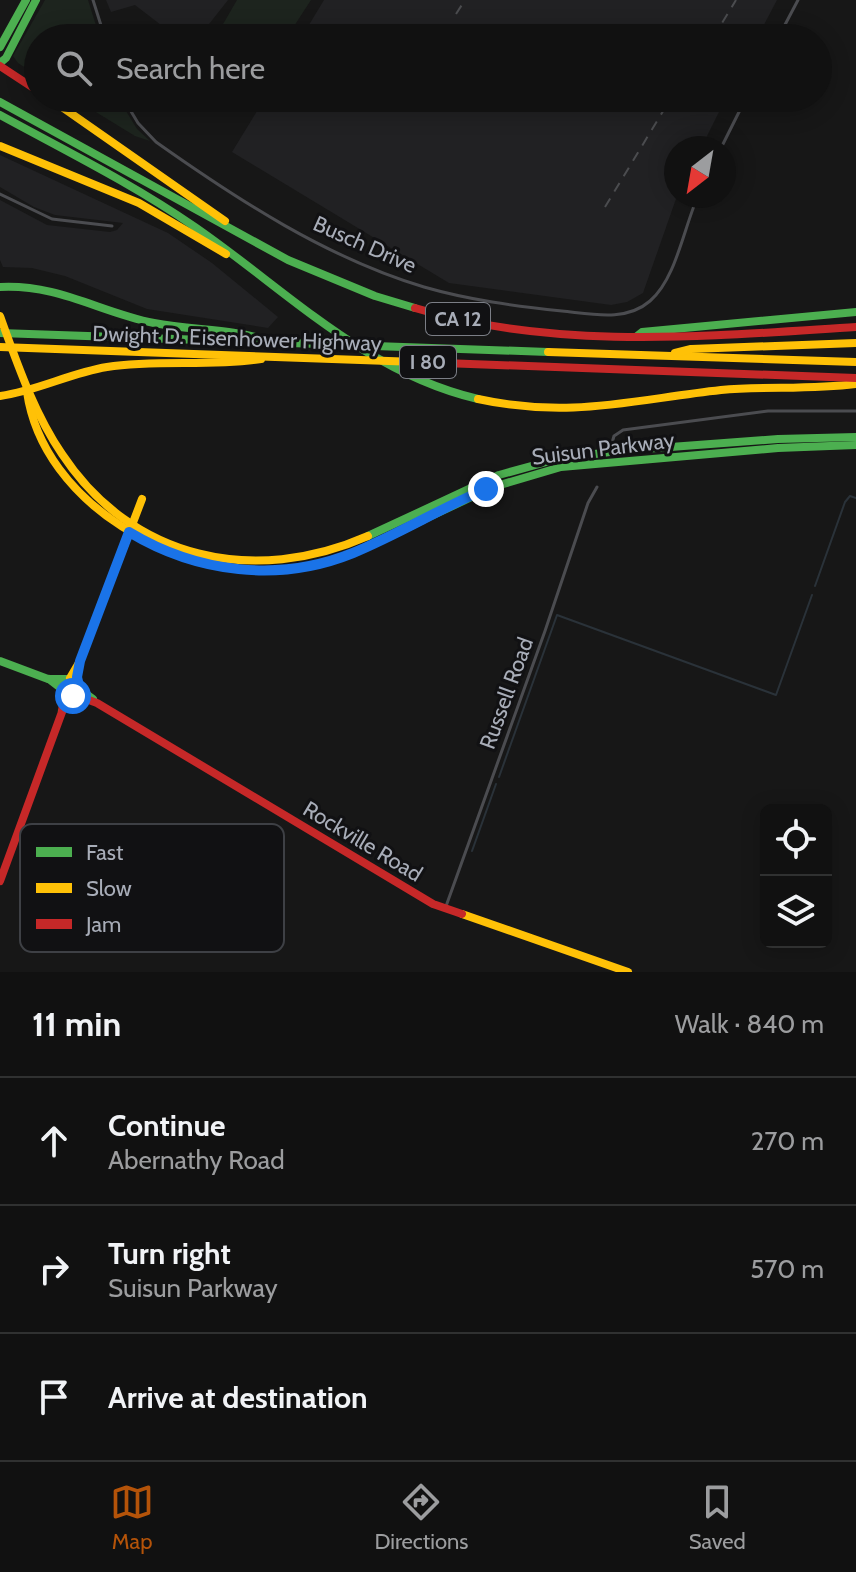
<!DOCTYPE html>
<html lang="en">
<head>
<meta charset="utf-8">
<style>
	:root { --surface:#111; --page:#1e1f1f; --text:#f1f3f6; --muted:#9c9d9f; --line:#303131; --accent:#b45309 }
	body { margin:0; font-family:Cabin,sans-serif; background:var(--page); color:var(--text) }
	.controls { position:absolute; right:24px; bottom:24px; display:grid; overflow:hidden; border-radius:12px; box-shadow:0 4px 20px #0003 }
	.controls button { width:72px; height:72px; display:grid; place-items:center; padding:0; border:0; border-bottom:2px solid var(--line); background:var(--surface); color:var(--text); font:40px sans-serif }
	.compass { position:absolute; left:664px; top:136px; width:72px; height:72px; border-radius:50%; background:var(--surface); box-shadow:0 4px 20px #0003; rotate:211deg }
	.stop { position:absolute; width:24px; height:24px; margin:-18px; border:6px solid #1a73e8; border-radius:50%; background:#fff }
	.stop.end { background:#1a73e8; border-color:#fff; box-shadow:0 2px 8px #0008 }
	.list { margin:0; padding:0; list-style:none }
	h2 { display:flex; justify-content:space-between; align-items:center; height:104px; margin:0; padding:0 32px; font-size:34px }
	h2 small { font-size:26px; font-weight:400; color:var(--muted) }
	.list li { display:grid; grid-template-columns:52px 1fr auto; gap:24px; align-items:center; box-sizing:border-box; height:128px; padding:0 32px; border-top:2px solid var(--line) }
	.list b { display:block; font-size:30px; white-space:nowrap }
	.list p { margin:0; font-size:26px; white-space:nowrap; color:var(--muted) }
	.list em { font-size:26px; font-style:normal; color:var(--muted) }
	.icon { flex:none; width:44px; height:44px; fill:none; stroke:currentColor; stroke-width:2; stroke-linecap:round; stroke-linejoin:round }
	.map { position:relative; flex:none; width:856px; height:972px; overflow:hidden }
	.search { position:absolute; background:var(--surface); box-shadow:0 4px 20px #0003; left:24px; right:24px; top:24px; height:88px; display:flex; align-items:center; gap:20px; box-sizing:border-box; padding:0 28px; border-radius:44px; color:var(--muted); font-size:30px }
	.sheet { height:488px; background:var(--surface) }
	nav { display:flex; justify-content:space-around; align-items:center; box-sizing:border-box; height:112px; border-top:2px solid var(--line); background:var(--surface); font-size:22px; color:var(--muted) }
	nav a { display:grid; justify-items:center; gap:4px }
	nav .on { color:var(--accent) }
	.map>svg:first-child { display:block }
	.built { fill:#212123 }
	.green { fill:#1d241e }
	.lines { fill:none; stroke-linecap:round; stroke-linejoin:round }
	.stream { stroke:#2a3239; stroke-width:2 }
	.street { stroke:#4b4c50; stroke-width:3 }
	.fast { stroke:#4caf50; stroke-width:8 }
	.slow { stroke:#ffc107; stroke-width:8 }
	.jam { stroke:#c62828; stroke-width:8 }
	.rail { stroke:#4b4c4f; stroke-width:2; stroke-dasharray:10 8; stroke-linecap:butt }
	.route { stroke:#1a73e8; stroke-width:10 }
	.labels { text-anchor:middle; stroke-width:6; stroke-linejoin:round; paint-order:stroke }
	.shield { fill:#111113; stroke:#7b7e86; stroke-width:2 }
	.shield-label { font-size:20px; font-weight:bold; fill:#a8adb8 }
	.street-label { font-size:22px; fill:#a8adb8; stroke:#111113 }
	.key { fill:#111113; stroke:#3e4045; stroke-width:2 }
	.key-label { font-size:22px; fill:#a8adb8 }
</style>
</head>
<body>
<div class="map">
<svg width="856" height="972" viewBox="0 0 856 972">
	<rect width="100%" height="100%" fill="#171717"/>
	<g class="built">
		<path d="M 106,0 L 228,0 L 198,38 L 178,38 L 135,5 L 111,12 Z"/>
		<path d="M 324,0 L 777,0 L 757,38 L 301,38 Z"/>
		<path d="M 265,98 L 726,98 L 701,148 L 676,148 L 677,196 L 643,293 L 627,302 L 611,305 L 449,283 L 232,152 Z"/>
		<path d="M 0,155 L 168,233 L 212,263 L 278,317 L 268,328 L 147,309 L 65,276 L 32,268 L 3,267 L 0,260 L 0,200 L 47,225 L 110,232 L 117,230 L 123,223 L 55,215 L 34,207 L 0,187 Z"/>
	</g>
	<g class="green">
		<path d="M 45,0 L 88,0 L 100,38 L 38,38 L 38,76 L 18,63 L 13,56 Z"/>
		<path d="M 237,0 L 311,0 L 287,37 L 257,28 L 250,38 L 215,38 Z"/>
		<path d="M 73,98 L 118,98 L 137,129 L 150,141 L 135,136 Z"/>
	</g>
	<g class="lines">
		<g class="stream">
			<path d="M 815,586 L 845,502 L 850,496 L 856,498"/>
			<path d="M 499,777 L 557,615 L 776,695 L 812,595"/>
			<path d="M 472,851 L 496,784"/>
		</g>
		<g class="street">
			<path d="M 93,0 L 105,38"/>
			<path d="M 778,38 L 798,0"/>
			<path d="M 123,98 L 138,123 L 156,142 C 238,200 327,258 424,287 C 469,300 515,306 562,311 C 592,314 626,322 650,301 C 676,279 684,227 698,196"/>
			<path d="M 721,148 L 746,98"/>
			<path d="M 0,194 L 52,219 L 112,226"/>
			<path d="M 610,450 L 614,436 L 623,430 L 768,411 L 856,411"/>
			<path d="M 445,909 L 545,631 L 588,503 L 597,487"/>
		</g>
		<g class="fast">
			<path d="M 0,47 L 26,0"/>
			<path d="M 0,63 L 6,58 L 36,0"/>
			<path d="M 0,102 L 288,260 L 375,296 L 415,308"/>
			<path d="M 0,115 C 66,151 133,184 195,227 C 286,290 366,373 478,399"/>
			<path d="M 0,287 C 59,284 99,312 154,323 C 193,331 231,328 269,341"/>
			<path d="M 0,333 L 548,352"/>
			<path d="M 637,336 L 642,332 L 856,312"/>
			<path d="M 427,518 L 493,487 L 561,467 L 778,448 L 856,445"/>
			<path d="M 368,536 L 499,475 L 557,459 L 617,451 L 778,439 L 856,437"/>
			<path d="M 0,661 L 48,679 L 75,679 L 82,691 L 93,699"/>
			<path d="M 49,679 L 62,689"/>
			<path d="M 62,711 L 73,696"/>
		</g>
		<g class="slow">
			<path d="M 49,98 L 225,221"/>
			<path d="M 0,146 L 139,203 L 226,254"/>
			<path d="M 0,316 C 17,363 34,413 62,454 C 132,560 254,586 368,536"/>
			<path d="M 0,347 L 417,362"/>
			<path d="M 548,352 L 856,362"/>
			<path d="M 675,353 L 691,349 L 856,343"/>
			<path d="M 27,392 C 43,505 179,579 285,570 C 336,565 382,541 427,518"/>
			<path d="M 0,396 C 37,391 70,373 107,367 C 158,359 210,367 261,359"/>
			<path d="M 478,399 C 570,419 631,400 721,390 C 766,386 811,390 856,384"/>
			<path d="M 70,678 L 80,661 L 142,499"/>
			<path d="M 462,914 L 628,972"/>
		</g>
		<g class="jam">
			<path d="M 0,66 L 38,91"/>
			<path d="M 415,308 C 557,351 710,336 856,327"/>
			<path d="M 417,362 L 856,378"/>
			<path d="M 75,695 L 97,703 L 433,904 L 462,914"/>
			<path d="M 0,881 L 62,712 L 64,692"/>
		</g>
		<g class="rail">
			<path d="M 456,14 L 465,0"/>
			<path d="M 713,38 L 736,0"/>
			<path d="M 605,207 L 671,98"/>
		</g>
	</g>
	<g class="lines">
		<path class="route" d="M 73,696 L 80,690 L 77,677 L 80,661 L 129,532 C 197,573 279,583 353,553 C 399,534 441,508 486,489"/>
	</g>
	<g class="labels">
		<g class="shield">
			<rect x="426" y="303" width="64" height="32" rx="6"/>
			<rect x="400" y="346" width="56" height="32" rx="6"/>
		</g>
		<g class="shield-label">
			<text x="458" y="326">CA 12</text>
			<text x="428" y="369">I 80</text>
		</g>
		<g class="street-label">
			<text transform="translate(365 244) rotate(24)" y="8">Busch Drive</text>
			<text transform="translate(237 338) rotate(2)" y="8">Dwight D. Eisenhower Highway</text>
			<text transform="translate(603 448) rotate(-7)" y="8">Suisun Parkway</text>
			<text transform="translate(506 693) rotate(-70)" y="8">Russell Road</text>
			<text transform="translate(363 841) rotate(31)" y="8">Rockville Road</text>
		</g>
	</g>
	<rect x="20" y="824" width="264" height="128" rx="12" class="key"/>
	<rect x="36" y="847" width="36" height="10" fill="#4caf50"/>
	<rect x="36" y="883" width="36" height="10" fill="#ffc107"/>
	<rect x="36" y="919" width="36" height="10" fill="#c62828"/>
	<g class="key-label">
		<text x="86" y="860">Fast</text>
		<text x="86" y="896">Slow</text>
		<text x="86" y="932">Jam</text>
	</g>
</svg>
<div class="controls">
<button><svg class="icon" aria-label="locate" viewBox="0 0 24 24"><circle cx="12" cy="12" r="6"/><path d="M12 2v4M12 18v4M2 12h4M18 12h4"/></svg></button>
<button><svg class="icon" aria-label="layers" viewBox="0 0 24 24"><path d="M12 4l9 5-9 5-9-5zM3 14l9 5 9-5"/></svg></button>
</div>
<svg class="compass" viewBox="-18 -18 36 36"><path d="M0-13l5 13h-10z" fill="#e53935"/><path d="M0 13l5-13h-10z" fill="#9c9d9f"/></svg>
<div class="stop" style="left:73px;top:696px"></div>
<div class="stop end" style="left:486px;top:489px"></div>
<div class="search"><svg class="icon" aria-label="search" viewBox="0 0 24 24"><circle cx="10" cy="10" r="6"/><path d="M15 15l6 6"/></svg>Search here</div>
</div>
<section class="sheet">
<h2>11 min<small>Walk · 840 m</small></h2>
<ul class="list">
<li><svg class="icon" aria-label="ahead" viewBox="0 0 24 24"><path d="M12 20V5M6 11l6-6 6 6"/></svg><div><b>Continue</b><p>Abernathy Road</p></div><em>270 m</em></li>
<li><svg class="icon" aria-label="right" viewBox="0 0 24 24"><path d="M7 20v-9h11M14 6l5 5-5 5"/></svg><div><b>Turn right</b><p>Suisun Parkway</p></div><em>570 m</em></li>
<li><svg class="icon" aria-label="arrive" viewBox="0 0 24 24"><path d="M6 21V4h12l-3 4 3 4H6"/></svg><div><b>Arrive at destination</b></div></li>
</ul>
</section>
<nav>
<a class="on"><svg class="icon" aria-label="map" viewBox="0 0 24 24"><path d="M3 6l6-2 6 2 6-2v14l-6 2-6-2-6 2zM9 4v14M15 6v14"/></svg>Map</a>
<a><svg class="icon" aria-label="directions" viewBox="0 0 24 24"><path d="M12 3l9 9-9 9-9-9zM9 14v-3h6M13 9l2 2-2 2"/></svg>Directions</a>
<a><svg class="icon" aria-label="saved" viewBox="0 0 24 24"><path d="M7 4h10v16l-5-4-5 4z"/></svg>Saved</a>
</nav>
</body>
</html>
